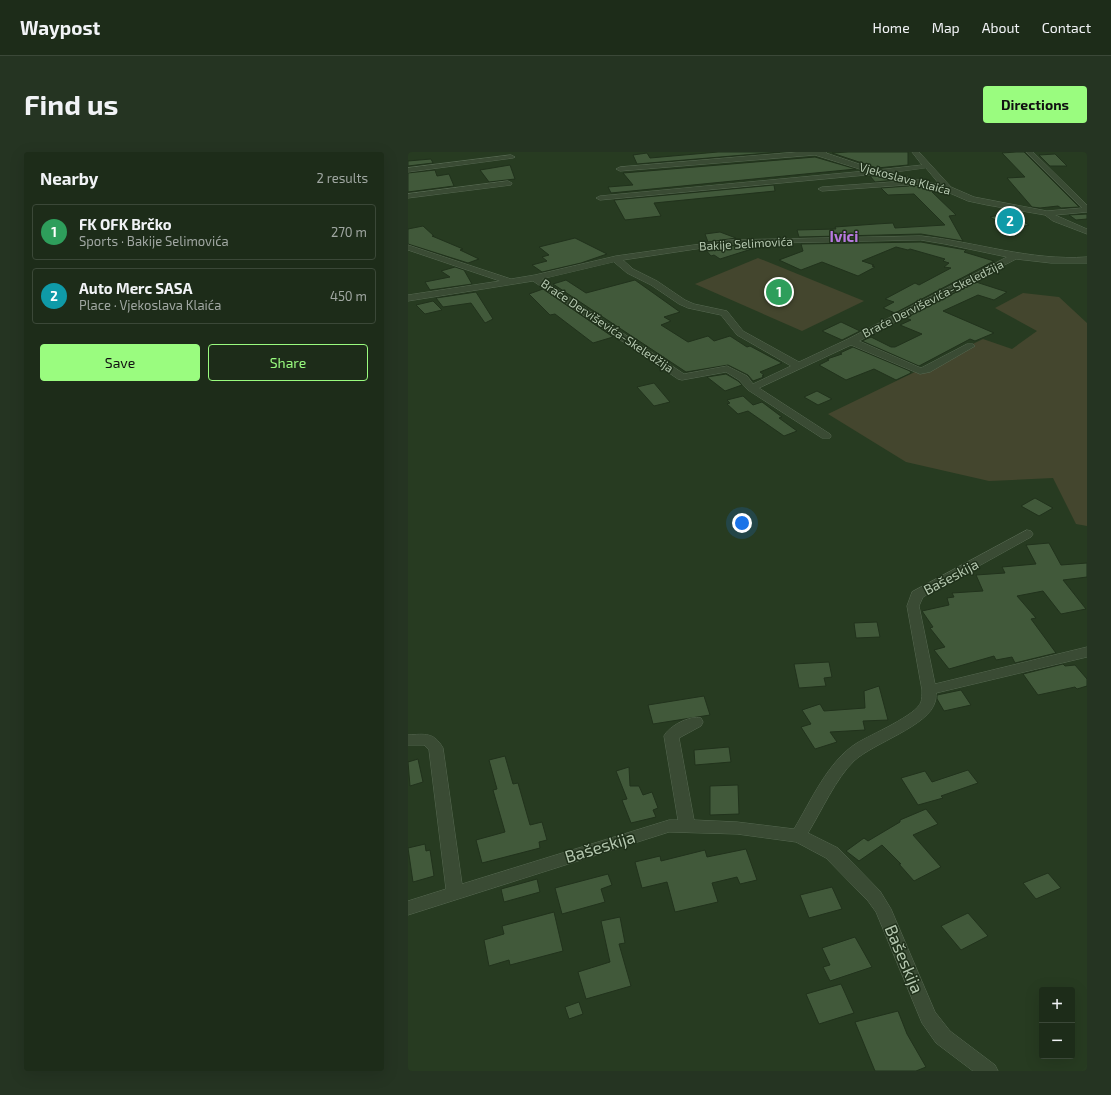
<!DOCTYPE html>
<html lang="en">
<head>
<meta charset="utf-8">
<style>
	:root { --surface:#1d2c19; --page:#253422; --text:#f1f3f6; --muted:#a0a7a2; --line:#3b4838; --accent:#9afc7f }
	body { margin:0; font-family:"Exo 2",sans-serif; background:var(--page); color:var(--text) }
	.controls { position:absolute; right:12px; bottom:12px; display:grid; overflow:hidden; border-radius:4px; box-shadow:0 4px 16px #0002 }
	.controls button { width:36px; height:36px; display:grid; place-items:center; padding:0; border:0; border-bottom:1px solid var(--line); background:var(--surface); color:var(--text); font:20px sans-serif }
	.you { position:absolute; left:334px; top:371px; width:14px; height:14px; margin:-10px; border:3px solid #fff; border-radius:50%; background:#1a73e8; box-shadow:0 0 0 6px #1a73e833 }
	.badge { display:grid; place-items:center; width:26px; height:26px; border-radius:50%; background:var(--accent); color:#fff; font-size:13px; font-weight:700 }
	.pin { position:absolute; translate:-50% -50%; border:2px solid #fff; box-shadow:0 1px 4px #0006 }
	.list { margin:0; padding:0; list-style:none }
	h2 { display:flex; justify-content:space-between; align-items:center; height:52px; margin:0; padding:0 16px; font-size:17px }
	h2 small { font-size:13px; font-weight:400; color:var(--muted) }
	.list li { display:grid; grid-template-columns:26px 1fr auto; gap:12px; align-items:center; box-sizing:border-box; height:56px; margin:0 8px 8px; padding:0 8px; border:1px solid var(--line); border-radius:4px }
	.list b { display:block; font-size:15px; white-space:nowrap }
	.list p { margin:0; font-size:13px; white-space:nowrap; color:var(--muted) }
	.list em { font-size:13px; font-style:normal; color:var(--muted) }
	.actions { display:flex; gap:8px; padding:12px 16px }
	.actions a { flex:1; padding:9px 0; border:1px solid var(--accent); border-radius:4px; text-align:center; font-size:14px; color:var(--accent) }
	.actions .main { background:var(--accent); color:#111 }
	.map { position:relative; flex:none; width:679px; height:919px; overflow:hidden; border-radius:4px }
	header { display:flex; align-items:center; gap:24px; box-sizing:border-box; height:56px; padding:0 20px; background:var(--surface); border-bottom:1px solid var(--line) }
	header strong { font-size:19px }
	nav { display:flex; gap:22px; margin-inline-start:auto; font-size:14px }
	.intro { display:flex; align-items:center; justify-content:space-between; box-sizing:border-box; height:96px; padding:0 24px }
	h1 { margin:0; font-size:28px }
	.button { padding:10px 18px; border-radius:4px; background:var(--accent); color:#111; font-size:14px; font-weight:700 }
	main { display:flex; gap:24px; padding:0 24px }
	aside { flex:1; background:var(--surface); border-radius:4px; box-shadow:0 4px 16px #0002 }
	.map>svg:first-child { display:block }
	.green { fill:#44462e }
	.building { fill:#41593a; stroke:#21321c }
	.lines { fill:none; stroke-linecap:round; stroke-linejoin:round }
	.minor-casing { stroke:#576952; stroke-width:1 }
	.minor { fill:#3a4b34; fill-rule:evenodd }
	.labels { text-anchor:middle; stroke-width:3; stroke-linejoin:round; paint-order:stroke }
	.far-street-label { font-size:12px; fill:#b4c7af; stroke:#1f301a }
	.street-label { font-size:14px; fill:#b4c7af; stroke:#1f301a }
	.far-district-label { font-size:15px; font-weight:bold; fill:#b87ae0; stroke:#1f301a }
	.near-street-label { font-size:17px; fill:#b4c7af; stroke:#1f301a }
</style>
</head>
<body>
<header>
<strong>Waypost</strong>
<nav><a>Home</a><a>Map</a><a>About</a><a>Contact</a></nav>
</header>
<div class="intro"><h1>Find us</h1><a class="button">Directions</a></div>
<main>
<aside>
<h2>Nearby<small>2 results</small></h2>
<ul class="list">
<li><span class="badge" style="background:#2e9e5b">1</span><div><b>FK OFK Brčko</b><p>Sports · Bakije Selimovića</p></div><em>270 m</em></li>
<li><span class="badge" style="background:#0f9aa8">2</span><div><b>Auto Merc SASA</b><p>Place · Vjekoslava Klaića</p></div><em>450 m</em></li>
</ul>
<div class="actions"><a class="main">Save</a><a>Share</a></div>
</aside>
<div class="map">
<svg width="679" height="919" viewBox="0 0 679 919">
	<rect width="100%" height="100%" fill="#273b21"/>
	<g class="green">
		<path d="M 350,106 L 456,149 L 394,179 L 287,132 Z"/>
		<path d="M 615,141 L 651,145 L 679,171 L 679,374 L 668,372 L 645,326 L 581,329 L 498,310 L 420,262 L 575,187 L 604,197 L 629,179 L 587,156 Z"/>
	</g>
	<g class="building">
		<path d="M 310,0 L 372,0 L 229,12 L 225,3 L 239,1 L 242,6 Z"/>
		<path d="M 440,0 L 500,0 L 500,13 L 469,16 L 424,1 Z"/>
		<path d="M 608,0 L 616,0 L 671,55 L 653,56 L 650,54 L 632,56 L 624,55 L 599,26 L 617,25 L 594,1 Z"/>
		<path d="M 647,2 L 659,14 L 642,14 L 631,3 Z"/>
		<path d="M 407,5 L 448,17 L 203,41 L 200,35 L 225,33 L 215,21 Z"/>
		<path d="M 23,7 L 25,11 L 0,14 L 0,9 Z"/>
		<path d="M 102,13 L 107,27 L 81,30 L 72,18 Z"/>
		<path d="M 27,18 L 29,24 L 41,22 L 46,34 L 0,40 L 0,21 Z"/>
		<path d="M 462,24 L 469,24 L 488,28 L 467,30 Z"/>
		<path d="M 502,32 L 531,39 L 524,40 L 548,63 L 541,64 L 555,89 L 513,82 L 391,85 L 389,78 L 428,77 L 427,75 L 468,72 L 485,71 L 487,76 L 537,73 L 506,42 L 480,43 L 473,36 L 501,34 Z"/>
		<path d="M 366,33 L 367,39 L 246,51 L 253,64 L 217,68 L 206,48 Z"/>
		<path d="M 600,61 L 621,73 L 603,77 L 582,65 Z"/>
		<path d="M 679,62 L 679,67 L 668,68 L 661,63 Z"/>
		<path d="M 15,74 L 26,84 L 24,84 L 55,97 L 52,98 L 71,107 L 60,111 L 0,92 L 0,77 Z"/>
		<path d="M 312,80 L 328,86 L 300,90 L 297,82 Z"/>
		<path d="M 167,86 L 199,102 L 173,111 L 134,120 L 124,113 L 139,109 L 134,105 L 141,103 L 131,95 Z"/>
		<path d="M 513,90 L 558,98 L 556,100 L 586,109 L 487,161 L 475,156 L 486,150 L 477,147 L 507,131 L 511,133 L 543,116 L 536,115 L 541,111 L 535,109 L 537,107 L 502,97 L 500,98 L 488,95 L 454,109 L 466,113 L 464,114 L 467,115 L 450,124 L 414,110 L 393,118 L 371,108 L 395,99 L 393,92 Z"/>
		<path d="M 345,93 L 350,95 L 312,107 L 306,103 L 303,104 L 297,97 L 321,94 Z"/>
		<path d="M 47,115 L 56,118 L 64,132 L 22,138 L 17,130 L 42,125 L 33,119 Z"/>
		<path d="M 158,128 L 178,141 L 227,128 L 272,160 L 256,165 L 263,169 L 253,173 L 280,190 L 300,184 L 306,189 L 322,184 L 339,195 L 342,194 L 374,211 L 352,220 L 356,223 L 354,224 L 356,225 L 345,229 L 340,223 L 320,213 L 278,220 L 145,132 Z"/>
		<path d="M 568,130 L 599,140 L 586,148 L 570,143 L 535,159 L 586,181 L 567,189 L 562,187 L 511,214 L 454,189 L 463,185 L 483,195 L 487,195 L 514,182 L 492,173 L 503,168 L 498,166 Z"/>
		<path d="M 135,137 L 205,185 L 185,191 L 147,162 L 142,163 L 121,142 Z"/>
		<path d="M 68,140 L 85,167 L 77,171 L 63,151 L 35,155 L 28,146 Z"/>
		<path d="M 25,149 L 34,158 L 17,162 L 8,153 Z"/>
		<path d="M 433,170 L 452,179 L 434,188 L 414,179 Z"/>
		<path d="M 445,195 L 502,219 L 503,221 L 488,228 L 466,217 L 438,228 L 411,213 L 421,208 L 419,207 L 434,202 L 432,201 Z"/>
		<path d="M 318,222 L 330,229 L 334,233 L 317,239 L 299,225 Z"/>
		<path d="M 246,231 L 262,250 L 246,254 L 229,235 Z"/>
		<path d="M 409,239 L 424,247 L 410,253 L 396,245 Z"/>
		<path d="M 335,244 L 345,253 L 354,250 L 374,265 L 371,266 L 389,279 L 376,284 L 340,259 L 330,262 L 319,252 L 322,251 L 319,248 Z"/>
		<path d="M 627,346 L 645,356 L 631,364 L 613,354 Z"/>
		<path d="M 641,391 L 653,413 L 679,411 L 679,425 L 655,428 L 678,457 L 653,462 L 635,439 L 609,444 L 628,466 L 623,467 L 648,501 L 607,511 L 604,505 L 588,508 L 586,504 L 541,517 L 526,498 L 537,495 L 522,476 L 525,475 L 514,459 L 541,453 L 539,446 L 546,445 L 544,441 L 575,439 L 568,423 L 597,421 L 594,415 L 628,412 L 618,393 Z"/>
		<path d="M 469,470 L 472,485 L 448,486 L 446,471 Z"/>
		<path d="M 421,510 L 424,525 L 416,526 L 418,534 L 391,536 L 386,512 Z"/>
		<path d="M 655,512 L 657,514 L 667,513 L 679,527 L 679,534 L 669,537 L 667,535 L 630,543 L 615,522 Z"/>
		<path d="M 471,534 L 480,568 L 455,569 L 457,578 L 422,580 L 429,590 L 407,597 L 393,575 L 403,572 L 394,558 L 412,552 L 416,559 L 457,556 L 456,539 Z"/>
		<path d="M 553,538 L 563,553 L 536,559 L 529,547 L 529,543 Z"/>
		<path d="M 296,544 L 302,563 L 245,572 L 240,553 Z"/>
		<path d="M 321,595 L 323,610 L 287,613 L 286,598 Z"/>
		<path d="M 97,604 L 105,632 L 110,631 L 122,673 L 134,670 L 139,688 L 131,690 L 132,696 L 74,711 L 68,688 L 97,680 L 85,638 L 89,637 L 81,608 Z"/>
		<path d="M 10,607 L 15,630 L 2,634 L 0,610 Z"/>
		<path d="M 221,615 L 222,634 L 231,634 L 235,643 L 244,640 L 250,656 L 245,658 L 248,665 L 223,671 L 214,648 L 219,647 L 208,619 Z"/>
		<path d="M 560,618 L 570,631 L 533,644 L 535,646 L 510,653 L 493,626 L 517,619 L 524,630 Z"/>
		<path d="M 330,633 L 331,662 L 302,663 L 302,634 Z"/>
		<path d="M 518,657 L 530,672 L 505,683 L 533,715 L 506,729 L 491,712 L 493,712 L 474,693 L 451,709 L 438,699 L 456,686 L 460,689 L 492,670 L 492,668 Z"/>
		<path d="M 17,692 L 18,699 L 22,698 L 26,724 L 5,730 L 0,696 Z"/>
		<path d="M 338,697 L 349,728 L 332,732 L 329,725 L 304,731 L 310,750 L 267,760 L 259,730 L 234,736 L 227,710 L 252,704 L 253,709 L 297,698 L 299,705 Z"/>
		<path d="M 640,721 L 653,736 L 628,747 L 615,731 Z"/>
		<path d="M 200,722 L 204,733 L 193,737 L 197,750 L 154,762 L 147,736 Z"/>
		<path d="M 129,727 L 132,740 L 96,750 L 93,737 Z"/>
		<path d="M 424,735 L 434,757 L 401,766 L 392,743 Z"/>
		<path d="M 146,760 L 155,799 L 102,813 L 101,808 L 81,814 L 76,788 L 96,782 L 94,774 Z"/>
		<path d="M 560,761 L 580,784 L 553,798 L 533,774 Z"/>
		<path d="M 212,765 L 217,791 L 211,792 L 223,834 L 178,847 L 170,820 L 202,810 L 193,769 Z"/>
		<path d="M 447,785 L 464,815 L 422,829 L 415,815 L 422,813 L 414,796 Z"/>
		<path d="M 433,832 L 446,861 L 411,872 L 398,842 Z"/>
		<path d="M 171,850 L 175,862 L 161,867 L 157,855 Z"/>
		<path d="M 490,859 L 499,882 L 518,915 L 508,919 L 467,919 L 447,870 Z"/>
	</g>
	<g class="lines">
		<g class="minor-casing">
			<g id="minor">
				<path d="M 390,0 L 418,0 L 418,1 L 469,18 L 514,13 L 504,0 L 511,0 L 543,35 L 566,45 L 639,59 L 674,56 L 618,0 L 625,0 L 679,53 L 679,60 L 647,63 L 679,77 L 679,82 L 645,69 L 637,63 L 579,53 L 560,49 L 537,39 L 501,30 L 501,33 L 498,33 L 414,39 L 410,37 L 414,35 L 497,29 L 469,22 L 192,48 L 188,46 L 192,44 L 458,19 L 407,3 L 212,19 L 208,17 L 212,15 ZM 518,16 L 532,33 L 481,21 Z"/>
				<path d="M 103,3 L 107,5 L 105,6 L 0,20 L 0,16 Z"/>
				<path d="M 100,29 L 104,31 L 103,33 L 0,46 L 0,42 Z"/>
				<path d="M 513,84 C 569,90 622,109 679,105 L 679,111 L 643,111 L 608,107 L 451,189 L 513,216 L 559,192 L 565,192 L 567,194 L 522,220 L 512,222 L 443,193 L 351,236 L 422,282 L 423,284 L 422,286 L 414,286 L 340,238 L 331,228 L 318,220 L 274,228 L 270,227 L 125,129 L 0,149 L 0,143 L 92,129 L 0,98 L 0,93 L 103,127 L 127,123 L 208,104 L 321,88 ZM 513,88 L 537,92 L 599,105 L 440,187 L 391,210 L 335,179 L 319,159 L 286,152 L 277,148 L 249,129 L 225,117 L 215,108 L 321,92 ZM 206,110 L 219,121 L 243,133 L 271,152 L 280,156 L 313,163 L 329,183 L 383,214 L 345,232 L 339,224 L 319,214 L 276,222 L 134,127 Z"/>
				<path d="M 619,378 L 623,379 L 625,382 L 623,385 L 515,445 L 511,454 L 527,532 L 679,495 L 679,505 L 528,541 C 528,544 528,548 527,550 C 521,574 465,591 446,609 C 428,626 413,660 400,681 L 430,696 L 472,739 L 483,757 L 527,860 L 542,879 L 587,913 L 590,919 L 565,919 L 528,891 L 514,871 L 468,760 L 460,749 L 418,706 L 388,690 L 329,682 L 261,680 L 0,763 L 0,749 L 38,737 L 21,598 L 16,593 L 0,593 L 0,583 C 17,582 26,580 35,596 L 54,732 L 261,668 L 270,668 L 256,584 C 261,574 282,563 293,566 L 295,570 L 293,574 L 271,586 L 286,668 L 329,670 L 386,677 C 403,649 420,609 449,591 C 462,583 509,563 513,550 C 514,547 514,542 514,538 L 499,454 L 504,440 Z"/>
			</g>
		</g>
		<use href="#minor" class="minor"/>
	</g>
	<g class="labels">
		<g class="far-street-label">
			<text transform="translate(497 27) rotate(15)" y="4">Vjekoslava Klaića</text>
			<text transform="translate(338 92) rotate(-3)" y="4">Bakije Selimovića</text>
			<text transform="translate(525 147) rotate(-27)" y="4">Braće Derviševića-Skeledžija</text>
			<text transform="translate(199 174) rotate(34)" y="4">Braće Derviševića-Skeledžija</text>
		</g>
		<g class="street-label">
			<text transform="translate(543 425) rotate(-28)" y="5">Bašeskija</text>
		</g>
		<g class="far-district-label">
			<text x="436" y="90">Ivici</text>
		</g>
		<g class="near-street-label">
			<text transform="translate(192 695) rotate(-17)" y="6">Bašeskija</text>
			<text transform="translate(496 807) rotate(67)" y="6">Bašeskija</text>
		</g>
	</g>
</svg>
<div class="controls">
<button>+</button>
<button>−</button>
</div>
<div class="you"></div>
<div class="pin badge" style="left:371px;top:140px;background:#2e9e5b">1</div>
<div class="pin badge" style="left:602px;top:69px;background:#0f9aa8">2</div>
</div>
</main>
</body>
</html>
